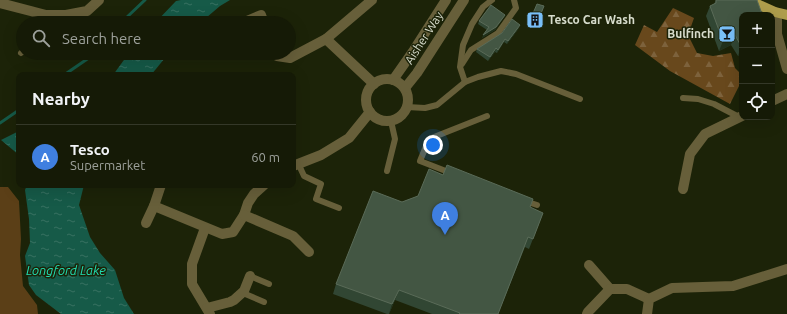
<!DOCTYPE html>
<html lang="en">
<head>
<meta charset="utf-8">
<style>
	:root { --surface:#151a06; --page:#222714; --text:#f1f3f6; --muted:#9da19b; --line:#343828; --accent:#0b8043 }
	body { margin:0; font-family:Ubuntu,sans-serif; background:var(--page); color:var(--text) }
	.controls { position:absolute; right:12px; top:12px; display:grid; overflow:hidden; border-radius:8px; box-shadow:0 4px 16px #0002 }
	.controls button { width:36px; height:36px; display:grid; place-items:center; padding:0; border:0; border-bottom:1px solid var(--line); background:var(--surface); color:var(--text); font:20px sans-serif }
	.you { position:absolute; left:433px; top:145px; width:14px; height:14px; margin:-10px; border:3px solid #fff; border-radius:50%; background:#1a73e8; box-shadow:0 0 0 6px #1a73e833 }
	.badge { display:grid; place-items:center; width:26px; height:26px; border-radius:50%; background:var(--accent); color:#fff; font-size:13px; font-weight:700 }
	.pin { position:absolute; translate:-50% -33px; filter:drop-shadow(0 1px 2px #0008) }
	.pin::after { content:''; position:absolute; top:21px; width:14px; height:12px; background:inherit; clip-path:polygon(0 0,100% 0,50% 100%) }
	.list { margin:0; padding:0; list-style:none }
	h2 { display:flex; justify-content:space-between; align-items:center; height:52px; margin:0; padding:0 16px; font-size:17px }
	h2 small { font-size:13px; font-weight:400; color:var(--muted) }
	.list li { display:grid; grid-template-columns:26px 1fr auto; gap:12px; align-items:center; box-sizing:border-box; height:64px; padding:0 16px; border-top:1px solid var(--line) }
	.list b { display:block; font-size:15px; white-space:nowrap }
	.list p { margin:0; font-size:13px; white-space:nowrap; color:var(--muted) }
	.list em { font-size:13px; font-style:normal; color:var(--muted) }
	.icon { flex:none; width:22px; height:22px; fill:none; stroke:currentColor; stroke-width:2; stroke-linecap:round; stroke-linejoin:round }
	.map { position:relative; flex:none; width:787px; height:314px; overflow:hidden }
	.search { position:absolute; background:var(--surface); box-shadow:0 4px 16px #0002; left:16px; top:16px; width:280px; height:44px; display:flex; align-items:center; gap:10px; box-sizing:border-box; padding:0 14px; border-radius:22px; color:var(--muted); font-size:15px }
	.panel { position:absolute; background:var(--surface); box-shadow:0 4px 16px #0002; left:16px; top:72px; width:280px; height:116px; border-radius:8px }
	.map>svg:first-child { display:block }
	.green { fill:#5b3f17 }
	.forest { fill:url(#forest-firs) }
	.water { fill:url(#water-ripples) }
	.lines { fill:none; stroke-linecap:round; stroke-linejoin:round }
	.stream { stroke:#165a48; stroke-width:3 }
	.service { stroke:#675f3a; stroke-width:6 }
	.minor { stroke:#675f3a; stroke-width:10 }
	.primary { stroke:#af9e4c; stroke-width:10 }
	.wall { fill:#314633 }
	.shaded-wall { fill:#21311b }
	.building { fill:#435643; stroke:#5a6b58 }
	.labels { text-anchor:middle; stroke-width:3; stroke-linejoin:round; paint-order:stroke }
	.poi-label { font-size:12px; font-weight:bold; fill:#d7dccc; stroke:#1c2308; text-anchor:start }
	.street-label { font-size:12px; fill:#d7dccc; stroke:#1c2308 }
	.water-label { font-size:13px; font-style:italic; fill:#21deb2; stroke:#1c2308 }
</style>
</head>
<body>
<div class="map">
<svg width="787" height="314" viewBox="0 0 787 314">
	<defs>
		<pattern id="forest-firs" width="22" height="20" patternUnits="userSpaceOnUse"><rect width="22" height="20" fill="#68481c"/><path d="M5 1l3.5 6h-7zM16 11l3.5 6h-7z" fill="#7d623c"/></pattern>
		<pattern id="water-ripples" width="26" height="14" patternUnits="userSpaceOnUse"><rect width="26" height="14" fill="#165a48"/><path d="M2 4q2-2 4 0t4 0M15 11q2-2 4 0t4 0" fill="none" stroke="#377161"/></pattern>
	</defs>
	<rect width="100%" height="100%" fill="#1c2308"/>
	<path class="green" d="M 0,187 L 8,187 L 19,201 L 21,239 L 20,255 L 23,286 L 37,305 L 38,314 L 0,314 Z"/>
	<path class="forest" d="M 673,8 L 694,18 L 688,35 L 697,53 L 713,56 L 731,53 L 735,68 L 742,75 L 742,80 L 730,104 L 670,71 L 635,45 L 644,25 L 657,32 Z"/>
	<g class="water">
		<path d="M 181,0 L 230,0 L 220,6 L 200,23 L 155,23 L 176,1 Z"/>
		<path d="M 129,53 L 169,53 L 151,75 L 113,75 Z"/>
		<path d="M 19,131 L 19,155 L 1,140 Z"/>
		<path d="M 27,185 L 84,185 L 79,205 L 90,237 L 100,253 L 115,270 L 124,298 L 134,314 L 61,314 L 36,295 L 29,285 L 25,256 L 30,243 L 29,219 L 25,190 Z"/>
	</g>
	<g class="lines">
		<g class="stream">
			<path d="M 122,23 L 126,18 L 145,0"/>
			<path d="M 64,75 L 96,53"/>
			<path d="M 0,123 L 19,110"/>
		</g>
		<g class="service">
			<path d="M 43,23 L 46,15"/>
			<path d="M 21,53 L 23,51"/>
			<path d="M 462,64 L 471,50 L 498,33 L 516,8 L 514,0"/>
			<path d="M 465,82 L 460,67 L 463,45 L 472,24 L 483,7 L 492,0"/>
			<path d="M 683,98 L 698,99 L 714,104 L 739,117"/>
			<path d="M 407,107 L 425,108 L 437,105 L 465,82 L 478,77 L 501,71 L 516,74 L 580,99"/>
			<path d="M 298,163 L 304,176 L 321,184 L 316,199 L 339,208"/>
			<path d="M 387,171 L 395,139 L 391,121"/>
			<path d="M 451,173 L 420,161 L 429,139 L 487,116"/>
			<path d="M 525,201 L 537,205"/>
			<path d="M 250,276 L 269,284"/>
			<path d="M 243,293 L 264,302"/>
		</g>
		<g class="minor">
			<path d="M 0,3 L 46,15 L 66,15 L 87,11 L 99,0"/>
			<path d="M 775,12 L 777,20 L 777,34 L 787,69"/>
			<path d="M 242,23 L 261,15 L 264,23"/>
			<path d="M 326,39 L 372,0"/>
			<path d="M 276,53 L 277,56 L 290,58 L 326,39 L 374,84"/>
			<circle cx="387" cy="100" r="21"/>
			<path d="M 393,80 L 414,50 L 446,0"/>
			<path d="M 405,88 L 417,73 L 464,0"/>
			<path d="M 772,101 L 787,94"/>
			<path d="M 293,166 L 321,155 L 349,138 L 370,112"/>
			<path d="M 683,189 L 690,154 L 705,134 L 742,116"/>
			<path d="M 154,206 L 222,234 L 233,232 L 244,215 L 248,203 L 254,194 L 264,185"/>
			<path d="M 244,215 L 293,236 L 309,252"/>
			<path d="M 146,223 L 154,206 L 161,185"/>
			<path d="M 205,228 L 192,264 L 192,284 L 210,314"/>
			<path d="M 589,265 L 610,289 L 627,289 L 649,299"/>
			<path d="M 207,308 L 230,302 L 234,300 L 244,291 L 250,276"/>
			<path d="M 587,314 L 588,312 L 610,289"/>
			<path d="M 647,314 L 649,299 L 672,288 L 733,286 L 787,269"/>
		</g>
		<path class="primary" d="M 748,0 L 775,12 L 787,15"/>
	</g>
	<g class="wall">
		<path d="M 716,0 L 742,15 L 742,53 L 738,56 L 731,45 L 719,51 L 706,16 L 710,6 L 714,4 Z"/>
		<path d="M 537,4 L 544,6 L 536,26 L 529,24 Z"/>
		<path d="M 505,15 L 504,17 L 495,30 L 482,38 L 487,30 L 478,24 L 479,21 Z"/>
		<path d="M 519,28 L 507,44 L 504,42 L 497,53 L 495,52 L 488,61 L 476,52 L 477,49 Z"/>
		<path d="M 443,175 L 533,199 L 530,208 L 543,213 L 529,249 L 525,247 L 498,314 L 432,314 L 395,300 L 389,314 L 387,314 L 333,294 L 336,284 L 402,202 L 418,196 Z"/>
	</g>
	<g class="shaded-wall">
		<path d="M 505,15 L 504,17 L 495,30 L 482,38 L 483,35 Z"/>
		<path d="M 520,25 L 519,28 L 507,44 L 508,41 Z"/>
		<path d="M 735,35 L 731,45 L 719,51 L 723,41 Z"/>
		<path d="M 505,39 L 504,42 L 497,53 L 498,50 Z"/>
		<path d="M 742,45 L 742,53 L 738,56 L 741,46 Z"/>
		<path d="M 496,48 L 495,52 L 488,61 L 490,57 Z"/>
		<path d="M 399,290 L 395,300 L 389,314 L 392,304 Z"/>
	</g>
	<g class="building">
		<path d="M 716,0 L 757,0 L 762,14 L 760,15 L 742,15 L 742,45 L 741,46 L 735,35 L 723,41 L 710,6 L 716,3 Z"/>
		<path d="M 537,4 L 544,6 L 538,21 L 531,18 Z"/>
		<path d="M 491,5 L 505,15 L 496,27 L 483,35 L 489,27 L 479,21 Z"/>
		<path d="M 512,19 L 520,25 L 508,41 L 505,39 L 498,50 L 496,48 L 490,57 L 477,49 L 502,33 Z"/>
		<path d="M 447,165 L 533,199 L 530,207 L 543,213 L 533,239 L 528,237 L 498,314 L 459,314 L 460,313 L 399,290 L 392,304 L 336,284 L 373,191 L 402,202 L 418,196 L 429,169 L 443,175 Z"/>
	</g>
	<defs>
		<g id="building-square" transform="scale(0.9)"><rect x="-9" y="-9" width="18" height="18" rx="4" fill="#79bff8" stroke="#1c2308"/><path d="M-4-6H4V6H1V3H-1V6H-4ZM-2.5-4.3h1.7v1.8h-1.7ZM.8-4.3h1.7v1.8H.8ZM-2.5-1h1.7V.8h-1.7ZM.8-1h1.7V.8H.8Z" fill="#111"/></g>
		<g id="bar-square" transform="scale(0.9)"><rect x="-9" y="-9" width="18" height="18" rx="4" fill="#79bff8" stroke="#1c2308"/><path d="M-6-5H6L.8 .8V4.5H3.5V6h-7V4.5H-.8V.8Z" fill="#111"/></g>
	</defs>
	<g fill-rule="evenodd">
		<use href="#building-square" x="535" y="20"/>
		<use href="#bar-square" x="727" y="34"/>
	</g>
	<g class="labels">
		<g class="poi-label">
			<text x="548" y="24">Tesco Car Wash</text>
			<text x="714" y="38" text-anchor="end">Bulfinch</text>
		</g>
		<g class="street-label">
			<text transform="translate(424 38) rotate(-57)" y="4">Aisher Way</text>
		</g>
		<g class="water-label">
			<text x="66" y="275">Longford Lake</text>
		</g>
	</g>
</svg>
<div class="controls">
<button>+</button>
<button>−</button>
<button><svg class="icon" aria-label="locate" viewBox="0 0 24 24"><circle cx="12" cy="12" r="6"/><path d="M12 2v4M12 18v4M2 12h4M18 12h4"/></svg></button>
</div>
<div class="you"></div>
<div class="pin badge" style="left:445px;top:235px;background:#3f7fe0">A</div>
<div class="search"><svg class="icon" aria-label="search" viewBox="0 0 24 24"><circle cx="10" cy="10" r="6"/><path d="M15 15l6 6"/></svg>Search here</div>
<section class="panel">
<h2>Nearby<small></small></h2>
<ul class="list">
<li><span class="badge" style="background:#3f7fe0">A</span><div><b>Tesco</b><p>Supermarket</p></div><em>60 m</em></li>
</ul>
</section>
</div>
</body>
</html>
